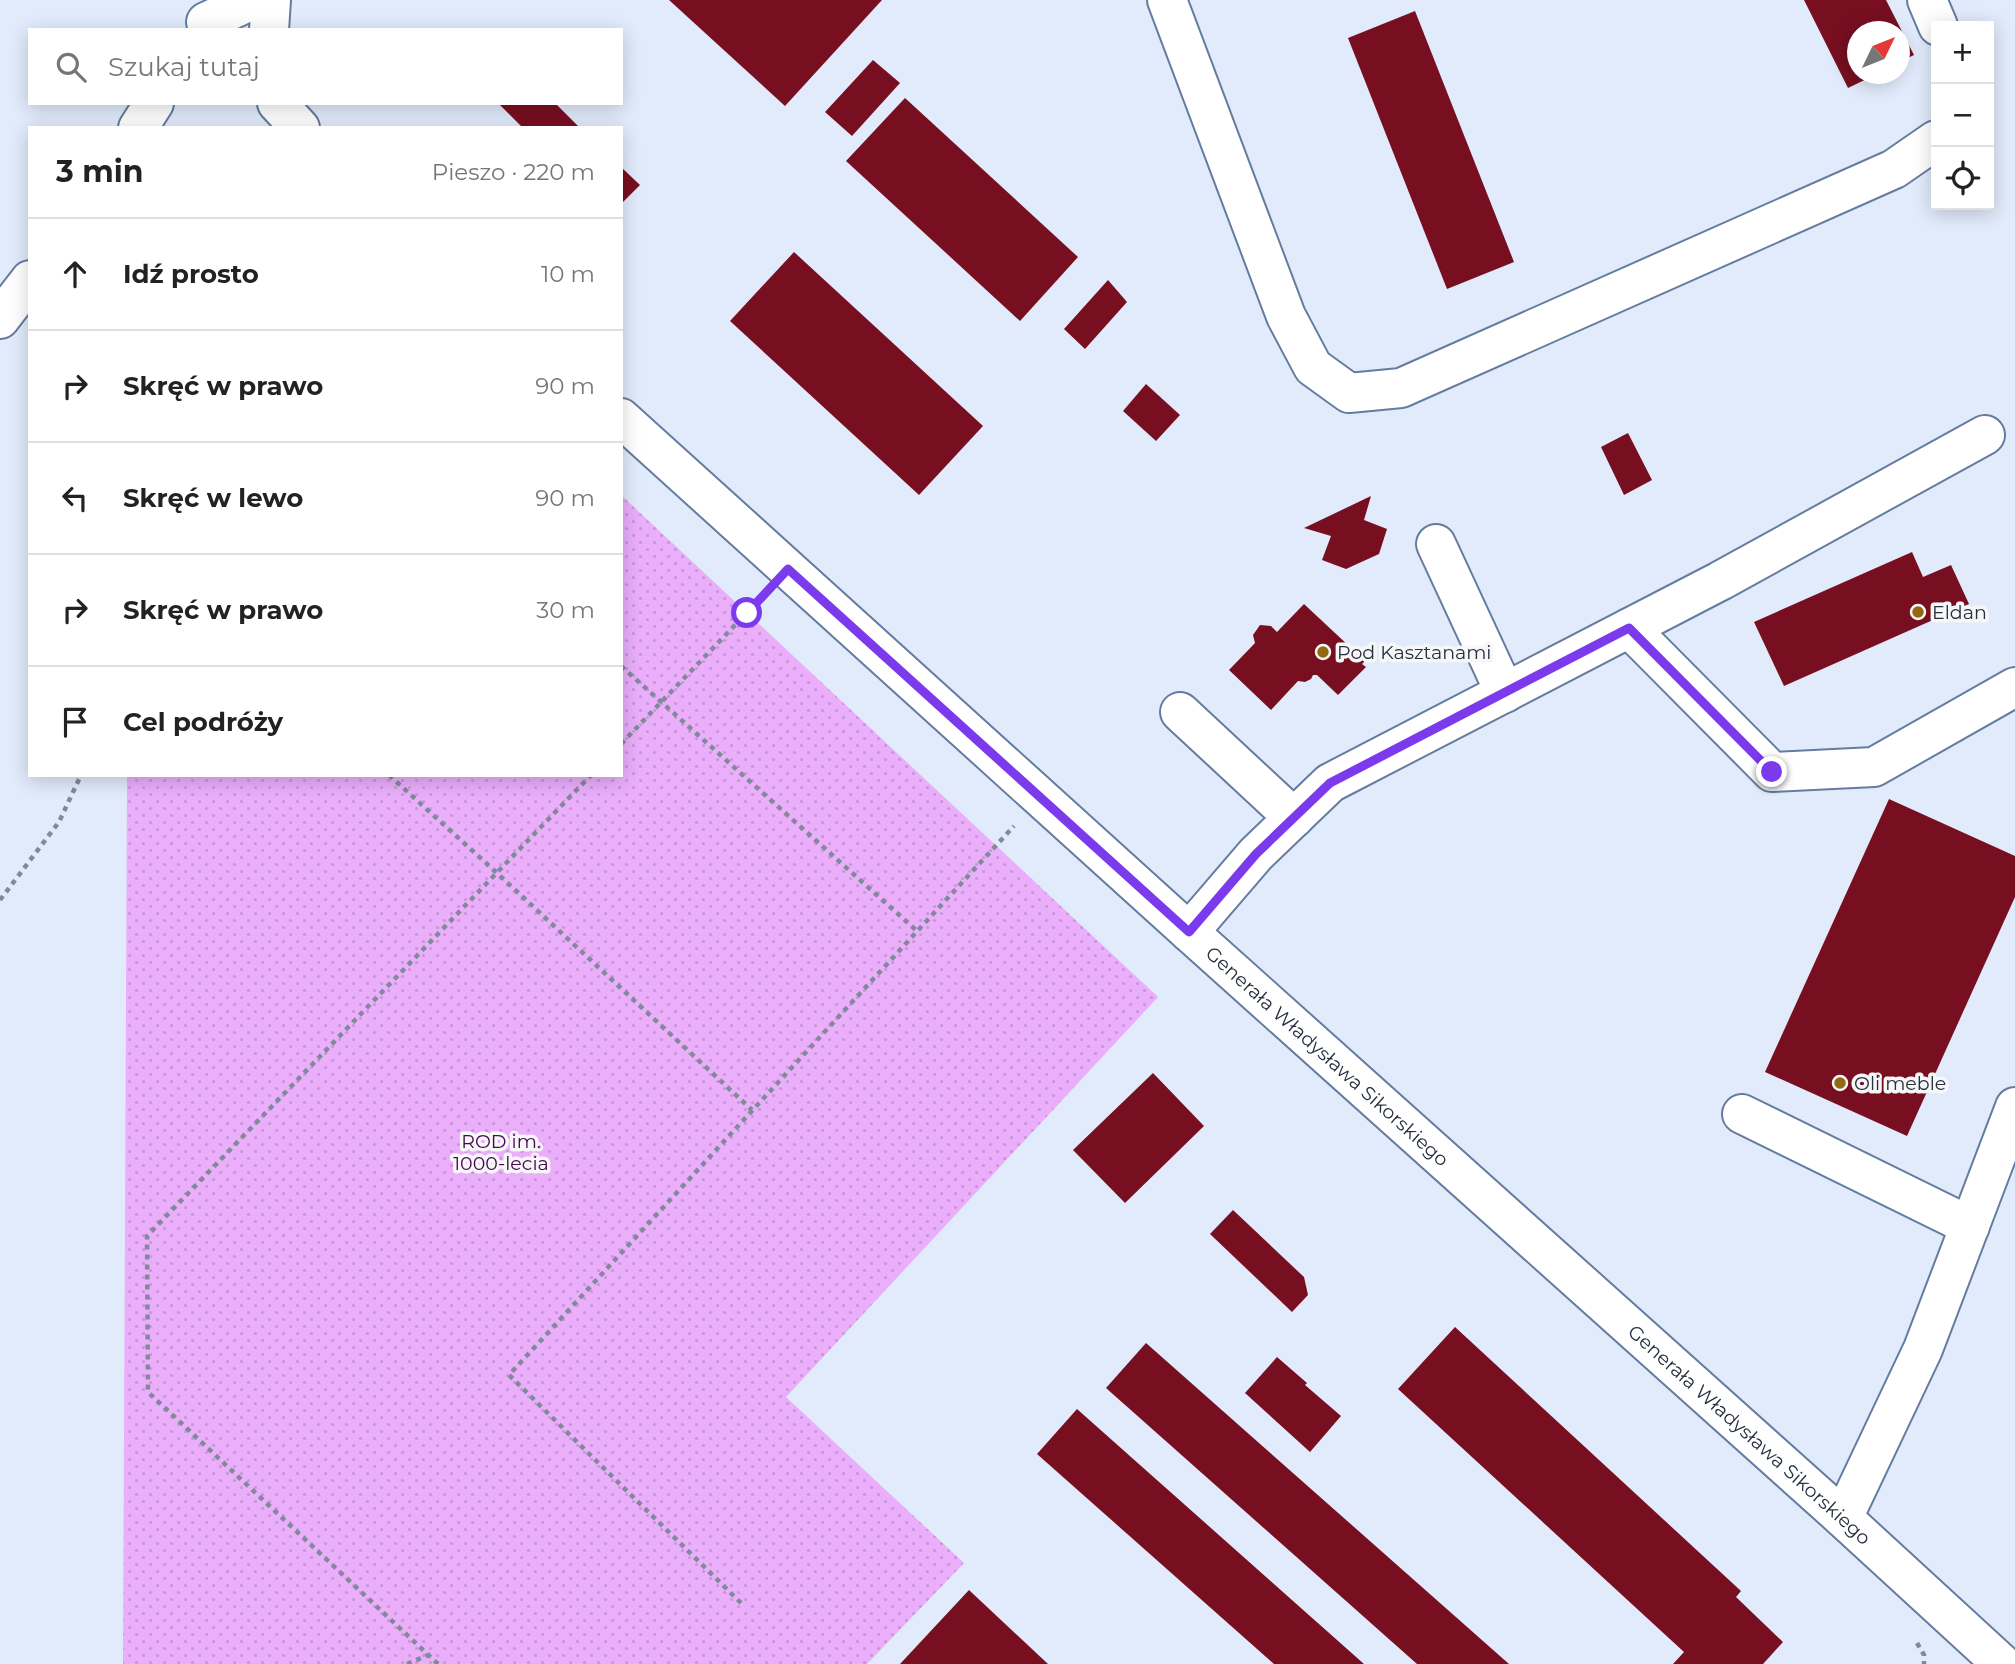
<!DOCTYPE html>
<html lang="pl">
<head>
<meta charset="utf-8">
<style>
	:root { --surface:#fff; --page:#f6f6f6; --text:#222; --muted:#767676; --line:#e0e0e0 }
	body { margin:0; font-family:Montserrat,sans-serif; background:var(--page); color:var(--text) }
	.controls { position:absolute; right:21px; top:21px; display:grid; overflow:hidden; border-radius:0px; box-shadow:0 4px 18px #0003 }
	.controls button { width:63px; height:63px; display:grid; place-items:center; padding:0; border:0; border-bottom:2px solid var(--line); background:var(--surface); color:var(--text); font:35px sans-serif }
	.compass { position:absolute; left:1847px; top:21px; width:63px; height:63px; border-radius:50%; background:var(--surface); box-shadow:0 4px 18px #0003; rotate:47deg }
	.stop { position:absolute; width:21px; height:21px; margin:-16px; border:5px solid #7c3aed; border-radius:50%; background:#fff }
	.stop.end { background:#7c3aed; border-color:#fff; box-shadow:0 2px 7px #0008 }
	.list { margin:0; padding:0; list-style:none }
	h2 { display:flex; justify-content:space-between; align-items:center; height:91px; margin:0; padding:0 28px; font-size:30px }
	h2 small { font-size:23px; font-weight:400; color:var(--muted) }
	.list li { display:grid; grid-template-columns:46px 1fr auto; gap:21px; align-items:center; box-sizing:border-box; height:112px; padding:0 28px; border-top:2px solid var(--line) }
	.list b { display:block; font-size:26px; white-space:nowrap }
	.list em { font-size:23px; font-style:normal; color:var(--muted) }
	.icon { flex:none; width:38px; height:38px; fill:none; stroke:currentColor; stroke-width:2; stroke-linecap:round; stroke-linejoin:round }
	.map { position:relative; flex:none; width:2015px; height:1664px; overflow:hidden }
	.search { position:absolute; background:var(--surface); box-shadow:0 4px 18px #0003; left:28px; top:28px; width:595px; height:77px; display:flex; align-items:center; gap:18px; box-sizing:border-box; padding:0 24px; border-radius:0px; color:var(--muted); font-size:26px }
	.panel { position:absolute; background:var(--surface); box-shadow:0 4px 18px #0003; left:28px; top:126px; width:595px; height:651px; border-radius:0px }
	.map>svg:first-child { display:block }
	.garden { fill:url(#garden-dots) }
	.building { fill:#780f21 }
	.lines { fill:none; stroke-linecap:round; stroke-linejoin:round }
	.minor-casing { stroke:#657ca0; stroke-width:42 }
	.path { stroke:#808a9a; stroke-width:4.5; stroke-dasharray:5 5; stroke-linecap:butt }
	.minor { stroke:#fff; stroke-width:38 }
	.route { stroke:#7c3aed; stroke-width:9 }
	.poi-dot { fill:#926811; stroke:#f7f7f7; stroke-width:2.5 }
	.labels { text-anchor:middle; stroke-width:7; stroke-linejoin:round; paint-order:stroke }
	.poi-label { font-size:19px; fill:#26303f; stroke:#f7f7f7; text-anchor:start }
	.street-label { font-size:19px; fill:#26303f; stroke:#f7f7f7 }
	.park-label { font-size:19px; fill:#450454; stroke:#f7f7f7 }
</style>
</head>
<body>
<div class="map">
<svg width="2015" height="1664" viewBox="0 0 2015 1664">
	<defs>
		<pattern id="garden-dots" width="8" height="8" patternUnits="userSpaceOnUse" patternTransform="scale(1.75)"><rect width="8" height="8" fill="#eaaefb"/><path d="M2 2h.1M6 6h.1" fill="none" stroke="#c996d8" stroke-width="1.8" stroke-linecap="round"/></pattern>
	</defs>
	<rect width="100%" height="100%" fill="#e1ebfb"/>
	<path class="garden" d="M 621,495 L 1158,997 L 786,1397 L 964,1563 L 867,1664 L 123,1664 L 127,775 L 621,775 Z"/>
	<g class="building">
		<path d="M 669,0 L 882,0 L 785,106 Z"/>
		<path d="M 1804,0 L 1886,0 L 1914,55 L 1899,62 L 1899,32 L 1857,32 L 1857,74 L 1877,74 L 1848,88 Z"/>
		<path d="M 1415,11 L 1514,262 L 1447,289 L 1348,38 Z"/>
		<path d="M 873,60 L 900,83 L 852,136 L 825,112 Z"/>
		<path d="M 905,98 L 1078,257 L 1020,321 L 846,161 Z"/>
		<path d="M 498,103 L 555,103 L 580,128 L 523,128 Z"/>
		<path d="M 621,167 L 640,185 L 621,204 Z"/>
		<path d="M 794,252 L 983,426 L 919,495 L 730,321 Z"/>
		<path d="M 1108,280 L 1127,302 L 1085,349 L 1064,329 Z"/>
		<path d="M 1146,384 L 1180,415 L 1156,441 L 1123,411 Z"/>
		<path d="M 1628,433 L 1652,480 L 1624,495 L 1601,447 Z"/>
		<path d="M 1371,496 L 1364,520 L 1387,529 L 1379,554 L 1346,569 L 1322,560 L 1331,536 L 1304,528 Z"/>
		<path d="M 1912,552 L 1923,577 L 1951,565 L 1969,604 L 1784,686 L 1754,622 Z"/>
		<path d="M 1304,604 L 1365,661 L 1362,664 L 1366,667 L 1338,695 L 1317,675 L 1313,675 L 1311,679 L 1305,682 L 1298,681 L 1271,710 L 1229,670 L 1255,643 L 1253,635 L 1260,625 L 1271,626 L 1277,632 Z"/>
		<path d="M 1889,799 L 2015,856 L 2015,897 L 1907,1136 L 1765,1072 Z"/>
		<path d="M 1153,1073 L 1204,1126 L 1125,1203 L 1073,1150 Z"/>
		<path d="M 1233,1210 L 1304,1277 L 1308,1295 L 1292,1312 L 1210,1234 Z"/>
		<path d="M 1455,1327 L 1741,1591 L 1736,1597 L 1783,1642 L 1763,1664 L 1673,1664 L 1684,1652 L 1398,1389 Z"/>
		<path d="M 1146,1343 L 1509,1664 L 1417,1664 L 1106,1388 Z"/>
		<path d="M 1277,1357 L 1307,1383 L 1305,1385 L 1341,1416 L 1310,1452 L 1245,1393 Z"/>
		<path d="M 1077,1409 L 1364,1664 L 1274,1664 L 1037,1454 Z"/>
		<path d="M 969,1590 L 1048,1664 L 900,1664 Z"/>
	</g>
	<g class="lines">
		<g class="minor-casing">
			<g id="minor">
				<path d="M 1167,0 L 1286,316 L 1313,367 L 1349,393 L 1401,388 L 1894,169 L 1936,140"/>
				<path d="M 1927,0 L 1938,26"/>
				<path d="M 206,22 L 252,0"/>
				<path d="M 269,30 L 271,0"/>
				<path d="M 277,103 L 300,128"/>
				<path d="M 138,128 L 154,103"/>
				<path d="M 0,319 L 30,280"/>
				<path id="s1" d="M 621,418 L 1189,932 L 1843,1518 L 2002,1664"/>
				<path d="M 1436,544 L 1505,693"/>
				<path d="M 1629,628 L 1772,772 L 1874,767 L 2015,687"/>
				<path d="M 1180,712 L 1294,818"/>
				<path d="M 1189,932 L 1256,854 L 1330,783 L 1720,581 L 1985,435"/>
				<path d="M 1742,1114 L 1970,1226"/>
				<path d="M 1843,1518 L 1923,1349 L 2015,1107"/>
			</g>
		</g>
		<g class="path">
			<path d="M 621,666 L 917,931"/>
			<path d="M 621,744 L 761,598"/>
			<path d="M 389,775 L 497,873 L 752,1110"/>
			<path d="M 0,900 L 59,822 L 81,775"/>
			<path d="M 741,1603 L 509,1375 L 1014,826"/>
			<path d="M 1917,1643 L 1924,1655 L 1924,1664"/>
			<path d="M 407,1664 L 428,1655"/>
			<path d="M 438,1664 L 148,1392 L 147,1236 L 591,775"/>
		</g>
		<use href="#minor" class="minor"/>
	</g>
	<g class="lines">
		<path class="route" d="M 747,613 L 788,569 L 1189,932 L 1256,854 L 1330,783 L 1629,628 L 1772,772"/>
	</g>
	<g class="poi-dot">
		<circle cx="1918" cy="612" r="7"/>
		<circle cx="1323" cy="652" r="7"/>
		<circle cx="1840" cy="1083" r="7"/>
	</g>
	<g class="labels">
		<g class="poi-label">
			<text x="1932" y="619">Eldan</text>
			<text x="1337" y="659">Pod Kasztanami</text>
			<text x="1854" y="1090">Oli meble</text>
		</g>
		<g class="street-label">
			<text dy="7" stroke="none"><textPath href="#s1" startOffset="952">Generała Władysława Sikorskiego</textPath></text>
			<text dy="7" stroke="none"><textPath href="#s1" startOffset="1519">Generała Władysława Sikorskiego</textPath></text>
		</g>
		<g class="park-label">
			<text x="501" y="1148">ROD im.<tspan x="501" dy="22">1000-lecia</tspan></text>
		</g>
	</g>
</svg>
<div class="controls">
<button>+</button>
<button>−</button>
<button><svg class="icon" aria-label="locate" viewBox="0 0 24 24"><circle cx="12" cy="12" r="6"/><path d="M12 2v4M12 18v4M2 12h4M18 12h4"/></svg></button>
</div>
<svg class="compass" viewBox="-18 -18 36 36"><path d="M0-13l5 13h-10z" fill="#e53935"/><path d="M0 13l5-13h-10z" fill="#767676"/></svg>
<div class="stop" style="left:747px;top:613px"></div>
<div class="stop end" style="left:1772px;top:772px"></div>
<div class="search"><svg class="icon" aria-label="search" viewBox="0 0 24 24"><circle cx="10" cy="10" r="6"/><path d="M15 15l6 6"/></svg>Szukaj tutaj</div>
<section class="panel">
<h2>3 min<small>Pieszo · 220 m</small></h2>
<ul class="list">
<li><svg class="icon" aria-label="ahead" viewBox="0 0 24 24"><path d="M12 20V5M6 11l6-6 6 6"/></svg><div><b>Idź prosto</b></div><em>10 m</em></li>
<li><svg class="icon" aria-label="right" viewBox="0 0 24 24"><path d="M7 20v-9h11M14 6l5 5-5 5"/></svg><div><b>Skręć w prawo</b></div><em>90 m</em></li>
<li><svg class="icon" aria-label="left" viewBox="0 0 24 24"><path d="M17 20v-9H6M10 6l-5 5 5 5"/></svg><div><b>Skręć w lewo</b></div><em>90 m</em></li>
<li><svg class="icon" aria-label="right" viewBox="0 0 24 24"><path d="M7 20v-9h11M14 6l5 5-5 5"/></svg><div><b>Skręć w prawo</b></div><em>30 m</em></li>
<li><svg class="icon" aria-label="arrive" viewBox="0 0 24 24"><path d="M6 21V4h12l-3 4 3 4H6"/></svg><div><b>Cel podróży</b></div></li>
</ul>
</section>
</div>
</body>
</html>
